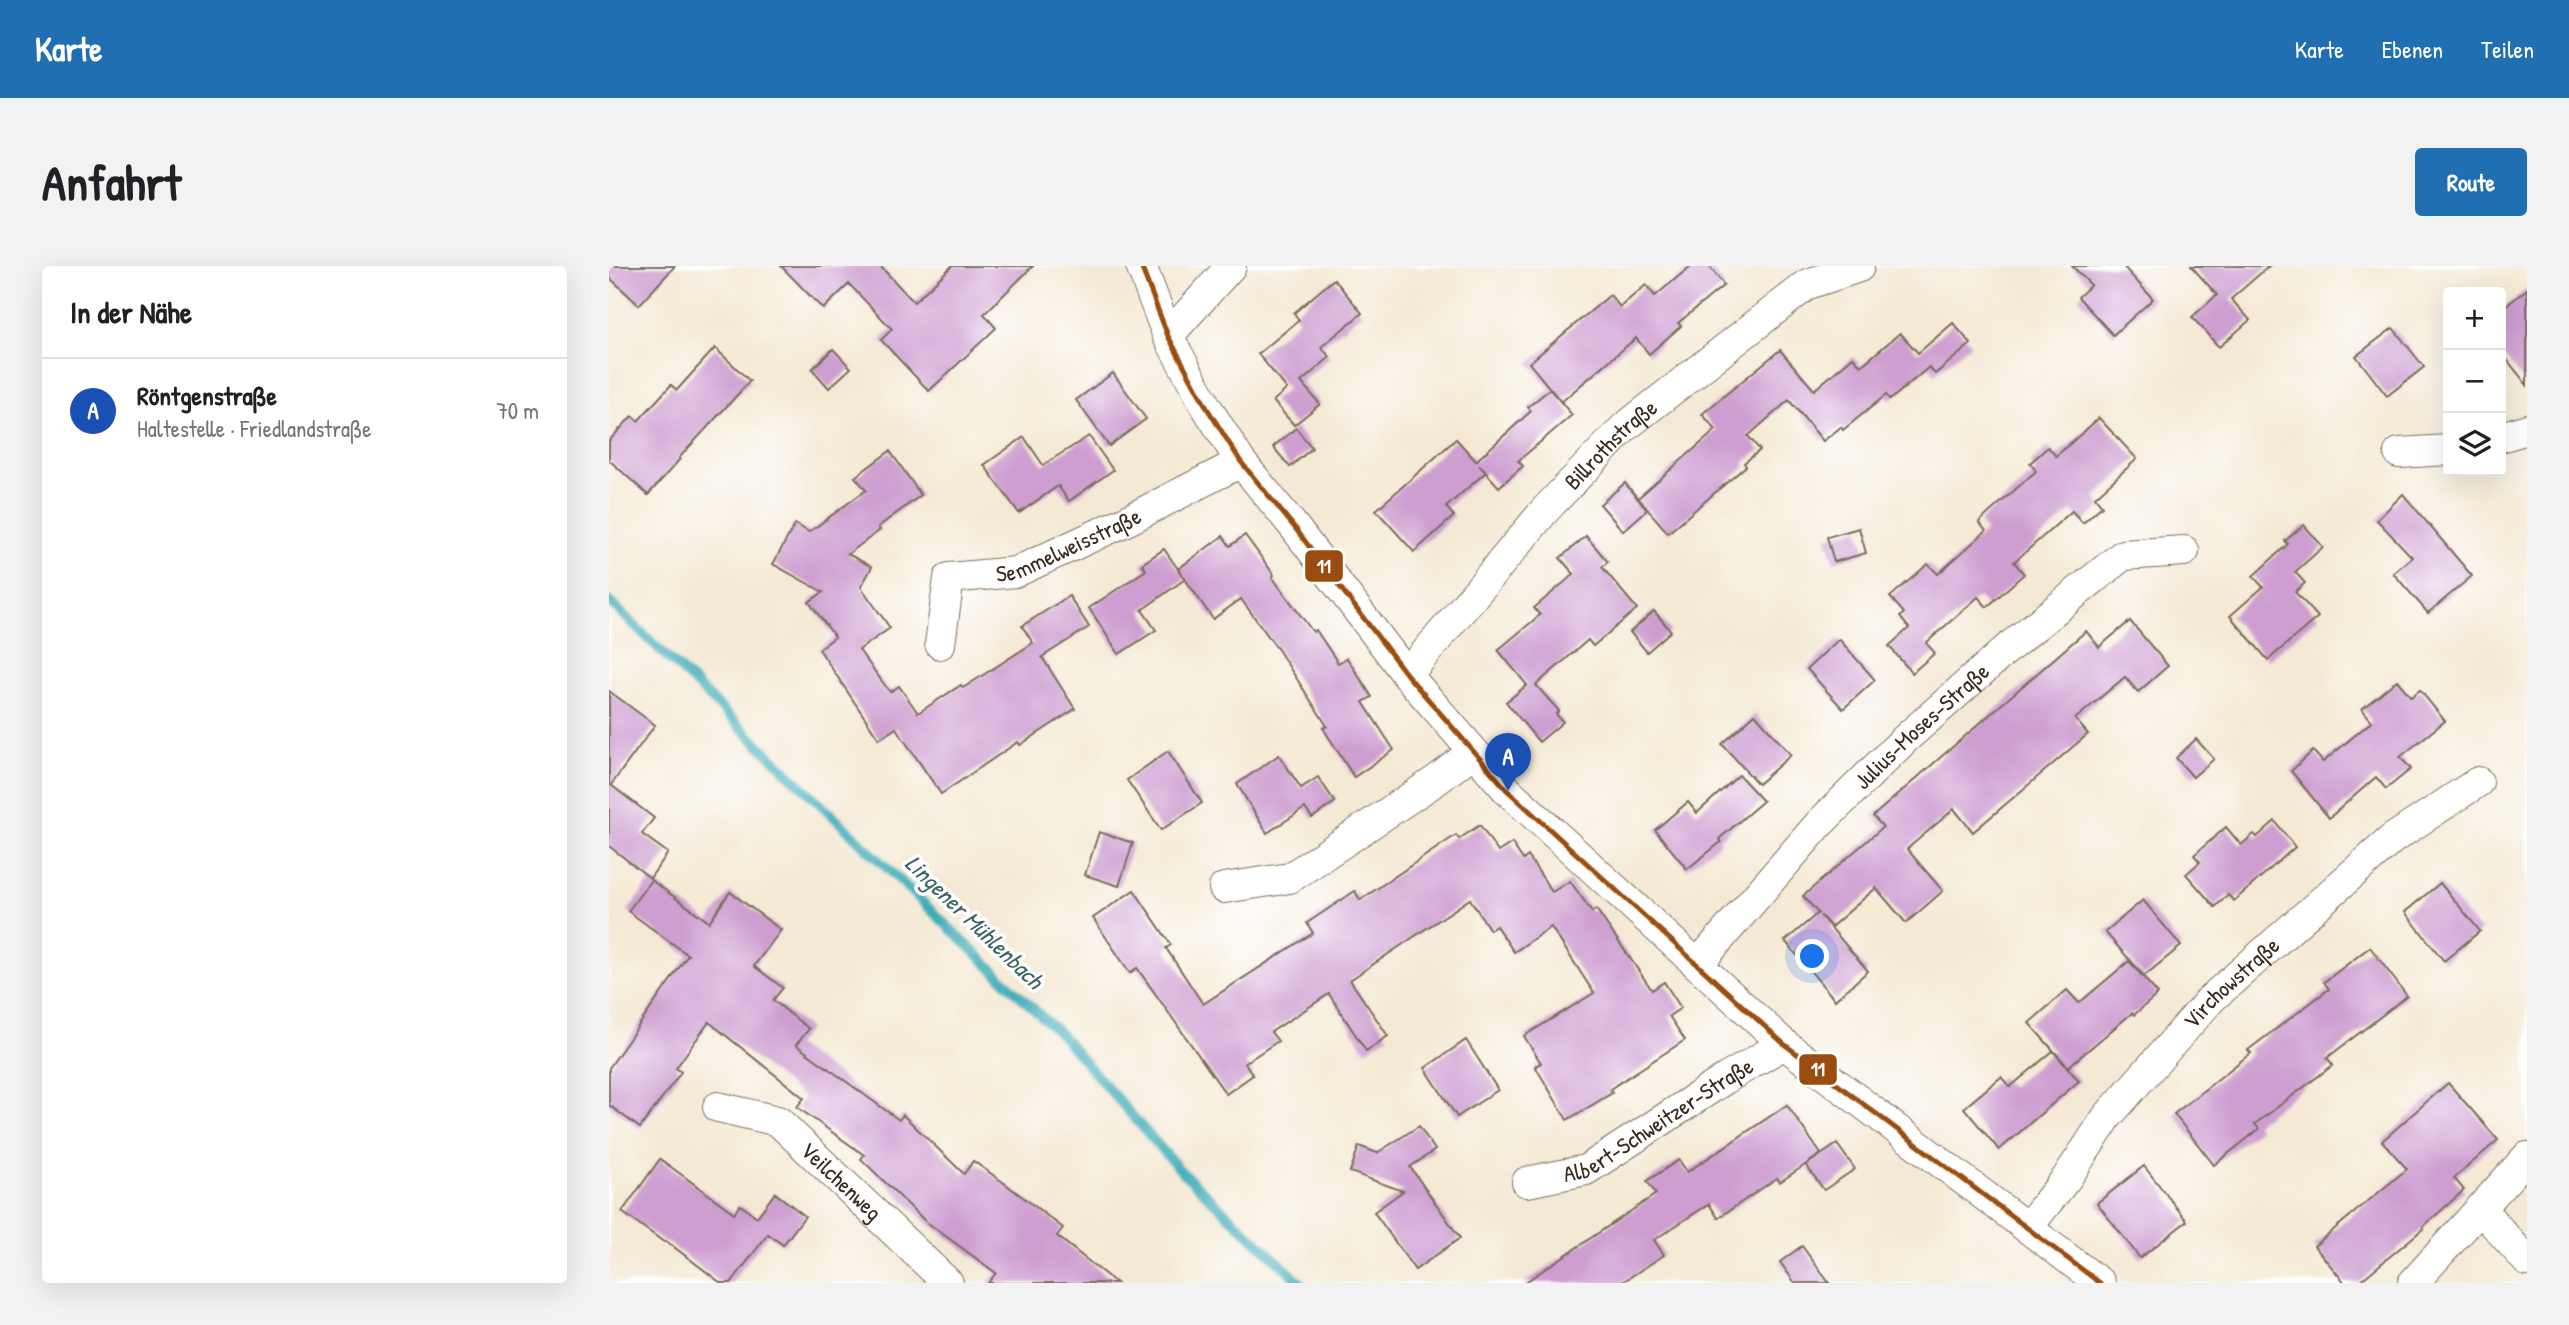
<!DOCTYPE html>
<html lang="de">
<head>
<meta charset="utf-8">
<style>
	:root { --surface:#fff; --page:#f2f2f2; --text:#202124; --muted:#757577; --line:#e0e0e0; --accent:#1f6fb2 }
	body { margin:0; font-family:"Patrick Hand",sans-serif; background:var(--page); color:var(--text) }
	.controls { position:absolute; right:21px; top:21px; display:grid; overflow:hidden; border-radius:7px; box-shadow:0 7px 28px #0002 }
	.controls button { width:63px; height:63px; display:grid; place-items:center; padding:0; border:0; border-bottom:2px solid var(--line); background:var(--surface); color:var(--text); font:35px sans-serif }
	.you { position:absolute; left:1204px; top:691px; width:24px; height:24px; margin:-18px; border:5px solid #fff; border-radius:50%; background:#1a73e8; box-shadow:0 0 0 10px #1a73e833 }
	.badge { display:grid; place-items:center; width:46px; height:46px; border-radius:50%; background:var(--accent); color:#fff; font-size:23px; font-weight:700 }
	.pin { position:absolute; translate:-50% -58px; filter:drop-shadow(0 2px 4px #0008) }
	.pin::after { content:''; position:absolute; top:37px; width:24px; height:21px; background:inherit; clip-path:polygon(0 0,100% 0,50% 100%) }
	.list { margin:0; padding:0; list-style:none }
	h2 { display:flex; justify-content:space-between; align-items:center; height:91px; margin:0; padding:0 28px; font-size:30px }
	h2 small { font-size:23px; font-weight:400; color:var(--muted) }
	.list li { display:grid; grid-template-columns:46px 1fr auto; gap:21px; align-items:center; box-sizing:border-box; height:105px; padding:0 28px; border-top:2px solid var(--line) }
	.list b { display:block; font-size:26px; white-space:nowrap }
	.list p { margin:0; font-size:23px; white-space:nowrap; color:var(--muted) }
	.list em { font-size:23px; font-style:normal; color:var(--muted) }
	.icon { flex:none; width:38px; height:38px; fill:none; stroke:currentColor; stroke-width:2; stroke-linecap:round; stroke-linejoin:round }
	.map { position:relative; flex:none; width:1918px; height:1017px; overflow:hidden; border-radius:7px }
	header { display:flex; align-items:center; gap:42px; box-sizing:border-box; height:98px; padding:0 35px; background:var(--accent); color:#fff }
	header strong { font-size:33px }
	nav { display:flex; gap:38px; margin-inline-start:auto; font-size:24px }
	.intro { display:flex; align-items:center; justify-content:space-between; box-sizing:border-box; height:168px; padding:0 42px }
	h1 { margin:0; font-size:49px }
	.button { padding:18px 32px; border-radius:7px; background:var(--accent); color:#fff; font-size:24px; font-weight:700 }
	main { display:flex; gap:42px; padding:0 42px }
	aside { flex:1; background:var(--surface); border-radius:7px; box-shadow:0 7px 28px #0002 }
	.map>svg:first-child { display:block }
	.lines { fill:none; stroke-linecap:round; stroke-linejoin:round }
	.stream { stroke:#3babb7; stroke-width:10 }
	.building { fill:#ce9ed0 }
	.minor-casing { stroke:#7c6d5e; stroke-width:32 }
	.minor { stroke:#fff; stroke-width:30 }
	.bus-1-casing { stroke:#fff; stroke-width:10 }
	.bus-1 { stroke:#9b4d11; stroke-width:5 }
	.labels { text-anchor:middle; stroke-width:7; stroke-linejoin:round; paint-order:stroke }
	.street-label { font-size:23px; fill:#3b2a1e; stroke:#fff }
	.water-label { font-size:24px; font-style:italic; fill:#3b6463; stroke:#fff }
	.line-badge { stroke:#fff; stroke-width:2.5 }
	.badge-label { font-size:19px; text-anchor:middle; font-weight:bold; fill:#fff }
</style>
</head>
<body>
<header>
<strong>Karte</strong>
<nav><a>Karte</a><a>Ebenen</a><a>Teilen</a></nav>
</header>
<div class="intro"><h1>Anfahrt</h1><a class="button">Route</a></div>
<main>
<aside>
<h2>In der Nähe<small></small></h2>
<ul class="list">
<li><span class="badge" style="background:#1a4fb4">A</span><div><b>Röntgenstraße</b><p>Haltestelle · Friedlandstraße</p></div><em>70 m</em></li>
</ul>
</aside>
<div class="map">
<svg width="1918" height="1017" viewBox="0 0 1918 1017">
	<rect width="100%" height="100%" fill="#fff"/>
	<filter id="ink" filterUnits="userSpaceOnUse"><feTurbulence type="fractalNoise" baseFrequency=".0143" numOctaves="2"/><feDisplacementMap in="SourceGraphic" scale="14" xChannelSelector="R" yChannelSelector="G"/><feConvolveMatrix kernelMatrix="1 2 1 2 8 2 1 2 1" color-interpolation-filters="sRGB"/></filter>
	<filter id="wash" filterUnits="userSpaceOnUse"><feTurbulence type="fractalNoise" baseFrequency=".00686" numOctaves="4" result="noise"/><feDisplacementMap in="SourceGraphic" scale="28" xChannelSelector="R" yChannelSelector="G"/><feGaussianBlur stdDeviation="1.57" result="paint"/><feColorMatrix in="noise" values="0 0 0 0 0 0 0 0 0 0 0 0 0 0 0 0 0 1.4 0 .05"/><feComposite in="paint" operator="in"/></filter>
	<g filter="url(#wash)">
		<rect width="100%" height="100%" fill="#f4e9d4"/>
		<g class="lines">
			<path class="stream" d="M 0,335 L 451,768 L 572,905 L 692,1017"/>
		</g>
		<g id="blocks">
			<g class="building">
				<path d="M 0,0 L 66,0 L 30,39 L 0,11 Z"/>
				<path d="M 172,0 L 271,0 L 305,36 L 343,0 L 424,0 L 375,48 L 387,62 L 320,125 L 272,74 L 283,63 L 240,18 L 214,43 Z"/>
				<path d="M 1082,0 L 1100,0 L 1115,19 L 1069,57 L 1072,60 L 1040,88 L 1027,72 L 952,136 L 920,97 L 1001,29 L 1011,41 L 1037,19 L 1046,30 Z"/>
				<path d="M 1463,0 L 1514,0 L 1544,33 L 1504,69 L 1469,31 L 1482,19 Z"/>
				<path d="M 1582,0 L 1660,0 L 1622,33 L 1641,54 L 1610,81 L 1583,51 L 1608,29 Z"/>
				<path d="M 725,13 L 753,47 L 712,81 L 721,91 L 692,116 L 711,138 L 685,159 L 664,135 L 678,123 L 649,88 L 690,54 L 685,47 Z"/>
				<path d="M 1918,23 L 1918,119 L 1892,86 L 1892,44 Z"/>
				<path d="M 1344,57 L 1362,78 L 1326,108 L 1320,101 L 1281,134 L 1277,129 L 1234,164 L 1232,161 L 1214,175 L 1180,134 L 1139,170 L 1151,184 L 1135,197 L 1137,200 L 1059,267 L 1029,232 L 1107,164 L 1093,148 L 1171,84 L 1205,124 L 1244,91 L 1252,100 L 1291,67 L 1309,87 Z"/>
				<path d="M 1784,62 L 1815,101 L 1778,130 L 1747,90 Z"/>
				<path d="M 106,82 L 141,115 L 70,192 L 71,193 L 39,229 L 0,194 L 0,175 L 23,150 L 29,155 L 62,119 L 68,124 Z"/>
				<path d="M 224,83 L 242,102 L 220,122 L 203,103 Z"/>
				<path d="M 504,107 L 537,153 L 500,180 L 467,134 Z"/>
				<path d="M 941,123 L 963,149 L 909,195 L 914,200 L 890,221 L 870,199 L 877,206 L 837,241 L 845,250 L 805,286 L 767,244 L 847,173 L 867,195 L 922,145 L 919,141 Z"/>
				<path d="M 1490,152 L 1528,193 L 1486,231 L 1493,240 L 1474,257 L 1463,245 L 1405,296 L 1415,308 L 1378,341 L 1369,331 L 1317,377 L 1326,387 L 1303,407 L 1280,380 L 1300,362 L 1291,351 L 1295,347 L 1281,331 L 1319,298 L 1329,308 L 1377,265 L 1370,256 L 1427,205 L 1421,197 L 1439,181 L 1447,190 Z"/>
				<path d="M 687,162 L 703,182 L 681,201 L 664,181 Z"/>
				<path d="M 480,170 L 504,204 L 460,235 L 449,220 L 410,247 L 375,199 L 415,171 L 434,199 Z"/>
				<path d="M 281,185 L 312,229 L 269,261 L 271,264 L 239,288 L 263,301 L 252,321 L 281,362 L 250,384 L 281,426 L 290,420 L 309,447 L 352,419 L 354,422 L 424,377 L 413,360 L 460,330 L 480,361 L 433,391 L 466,443 L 411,479 L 409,476 L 332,528 L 287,462 L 270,473 L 210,383 L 226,371 L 200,336 L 214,326 L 164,298 L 186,258 L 200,266 L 257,224 L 246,211 Z"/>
				<path d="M 1016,217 L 1038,244 L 1014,265 L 991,238 Z"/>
				<path d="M 1794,228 L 1863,310 L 1819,347 L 1784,307 L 1803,291 L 1768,254 Z"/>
				<path d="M 1695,259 L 1714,281 L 1686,306 L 1696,317 L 1686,326 L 1709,351 L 1659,394 L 1621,350 L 1654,321 L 1644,310 L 1679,278 L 1676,275 Z"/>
				<path d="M 1250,262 L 1257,287 L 1225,296 L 1218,271 Z"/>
				<path d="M 636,269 L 665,309 L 663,311 L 704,366 L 707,364 L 729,397 L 738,392 L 763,431 L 754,436 L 785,484 L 745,511 L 714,462 L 718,460 L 670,385 L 632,333 L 604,353 L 569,303 L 614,270 L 621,280 Z"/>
				<path d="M 977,270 L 999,296 L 993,301 L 1028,343 L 984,380 L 979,374 L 927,419 L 950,445 L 947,448 L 954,456 L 930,476 L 897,436 L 918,419 L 889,384 L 931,349 L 925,342 L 965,308 L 951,292 Z"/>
				<path d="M 555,283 L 576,313 L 533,344 L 547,364 L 510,388 L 480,342 L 537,304 L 533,298 Z"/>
				<path d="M 1045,345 L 1062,365 L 1038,386 L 1021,366 Z"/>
				<path d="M 1521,355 L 1559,400 L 1529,426 L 1516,411 L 1466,453 L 1479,468 L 1364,566 L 1345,543 L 1298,583 L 1334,625 L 1297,657 L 1267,622 L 1222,661 L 1211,649 L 1259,705 L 1226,734 L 1176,675 L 1209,647 L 1194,630 L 1274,561 L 1264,550 L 1477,365 L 1490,381 Z"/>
				<path d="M 1230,373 L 1266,414 L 1234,443 L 1198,403 Z"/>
				<path d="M 1788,414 L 1802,431 L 1811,424 L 1836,455 L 1791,491 L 1802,503 L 1777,523 L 1767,511 L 1720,552 L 1682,505 L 1704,485 L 1714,496 L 1763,455 L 1753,443 Z"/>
				<path d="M 0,425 L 46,459 L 2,519 L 45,552 L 33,568 L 59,587 L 41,612 L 0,580 Z"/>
				<path d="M 1146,448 L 1182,489 L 1149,518 L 1113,478 Z"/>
				<path d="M 1587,473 L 1605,493 L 1584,511 L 1567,492 Z"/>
				<path d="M 559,485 L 593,537 L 552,564 L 518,514 Z"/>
				<path d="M 670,489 L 692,522 L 709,511 L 726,536 L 703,552 L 696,542 L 658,567 L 628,518 Z"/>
				<path d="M 1130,509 L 1154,535 L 1110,573 L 1112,576 L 1078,603 L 1046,564 L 1079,536 L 1088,547 Z"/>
				<path d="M 1666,555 L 1686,581 L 1625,635 L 1619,629 L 1606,641 L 1577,608 L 1591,596 L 1585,589 L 1617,561 L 1632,579 L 1645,568 L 1648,571 Z"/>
				<path d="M 871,559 L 889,586 L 903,577 L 914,594 L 919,590 L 943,626 L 961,615 L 983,646 L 987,643 L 1043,724 L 1055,716 L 1072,742 L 1060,750 L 1076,774 L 1001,823 L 1003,827 L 958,854 L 926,800 L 932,797 L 915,770 L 985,727 L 942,661 L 905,686 L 887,660 L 881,664 L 861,633 L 741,714 L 779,770 L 757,785 L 720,728 L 662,766 L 669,775 L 636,797 L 644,809 L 617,828 L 528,702 L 521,707 L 484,652 L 525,624 L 562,679 L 557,682 L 594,738 L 704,667 L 698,657 L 746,625 L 751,634 L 847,569 L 850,573 Z"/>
				<path d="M 490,566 L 524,577 L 510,620 L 476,609 Z"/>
				<path d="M 42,614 L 100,656 L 121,626 L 172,664 L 145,700 L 174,722 L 164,734 L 200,763 L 187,779 L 290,854 L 294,849 L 355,908 L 364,895 L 394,916 L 454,962 L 448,970 L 507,1017 L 379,1017 L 387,1007 L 316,955 L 252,893 L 255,889 L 188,841 L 195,832 L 100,756 L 67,802 L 72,806 L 31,862 L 0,839 L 0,802 L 79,689 L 19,645 Z"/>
				<path d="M 1831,617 L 1871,665 L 1835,695 L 1796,646 Z"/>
				<path d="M 1534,634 L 1572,680 L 1535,710 L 1496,666 Z"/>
				<path d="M 1761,681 L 1798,730 L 1718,792 L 1724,799 L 1646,858 L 1650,863 L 1605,899 L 1565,848 L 1642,787 L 1639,784 L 1720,723 L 1715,716 Z"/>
				<path d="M 1520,695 L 1549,728 L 1525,749 L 1523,747 L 1459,801 L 1420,757 L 1458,724 L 1470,737 Z"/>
				<path d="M 857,774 L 889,824 L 848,851 L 816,802 Z"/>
				<path d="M 1444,785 L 1470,815 L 1390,884 L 1355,842 L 1392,811 L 1401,821 Z"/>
				<path d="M 1839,817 L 1889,874 L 1845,912 L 1855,924 L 1814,961 L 1815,962 L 1749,1017 L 1736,1017 L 1705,980 L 1798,903 L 1773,875 Z"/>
				<path d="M 1178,839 L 1212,888 L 1171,916 L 1168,912 L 1109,952 L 1100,938 L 1045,974 L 1055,989 L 1012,1017 L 915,1017 L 1047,928 L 1038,915 L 1070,894 L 1078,906 Z"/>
				<path d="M 810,860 L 826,884 L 801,901 L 851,972 L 806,1004 L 765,946 L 794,925 L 741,906 L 750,880 L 768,887 Z"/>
				<path d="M 1228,878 L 1246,903 L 1215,924 L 1197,899 Z"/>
				<path d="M 51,893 L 125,947 L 131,939 L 148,951 L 166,927 L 196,950 L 174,979 L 159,968 L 122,1017 L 112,1017 L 57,975 L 55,976 L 13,946 Z"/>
				<path d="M 1535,900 L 1578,955 L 1531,992 L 1488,937 Z"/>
				<path d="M 1193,980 L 1220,1017 L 1186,1017 L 1171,996 Z"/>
			</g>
		</g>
	</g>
	<g filter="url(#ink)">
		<use href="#blocks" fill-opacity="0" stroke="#7c6d5e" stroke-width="2"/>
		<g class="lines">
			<g class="minor-casing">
				<g id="minor">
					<path d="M 532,0 L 559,70 L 598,142 L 632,196 L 686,262 L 798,409 L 899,525 L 1175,778 L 1491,1017"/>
					<path d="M 559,70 L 622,0"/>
					<path d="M 1892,171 L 1918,163"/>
					<path d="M 1790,187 L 1839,184"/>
					<path id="s1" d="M 331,378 L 340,312 L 407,306 L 519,254 L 632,196"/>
					<path id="s2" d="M 798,409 L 937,243 L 1016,161 L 1199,18 L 1250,1"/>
					<path d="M 615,622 L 681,612 L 829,513 L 864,486"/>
					<path id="s3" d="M 1089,698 L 1210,558 L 1296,473 L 1399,382 L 1514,289 L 1575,285"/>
					<path id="s4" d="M 109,841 L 169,855 L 339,1017"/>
					<path id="s5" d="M 918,916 L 977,904 L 1116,813 L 1175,778"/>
					<path d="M 1871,942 L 1918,995"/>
					<path id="s6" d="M 1418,962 L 1457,913 L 1498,851 L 1602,733 L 1783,573 L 1869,516"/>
					<path d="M 1804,1017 L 1918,891"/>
				</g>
			</g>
			<use href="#minor" class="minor"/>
			<g class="bus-1-casing">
				<path id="bus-1" d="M 532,0 L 559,70 L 598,142 L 632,196 L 686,262 L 798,409 L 899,525 L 1175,778 L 1491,1017"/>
			</g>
			<use href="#bus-1" class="bus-1"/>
		</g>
	</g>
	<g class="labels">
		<g class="street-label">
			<text dy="8" stroke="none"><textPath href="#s2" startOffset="308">Billrothstraße</textPath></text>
			<text dy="8" stroke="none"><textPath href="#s1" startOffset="192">Semmelweisstraße</textPath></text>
			<text dy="8" stroke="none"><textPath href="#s3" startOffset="327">Julius-Moses-Straße</textPath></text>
			<text dy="8" stroke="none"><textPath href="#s6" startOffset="320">Virchowstraße</textPath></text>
			<text dy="8" stroke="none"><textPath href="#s5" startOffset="147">Albert-Schweitzer-Straße</textPath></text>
			<text dy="8" stroke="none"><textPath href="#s4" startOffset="149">Veilchenweg</textPath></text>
		</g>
		<g class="water-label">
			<text transform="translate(365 656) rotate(44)" y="8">Lingener Mühlenbach</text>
		</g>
	</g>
	<g class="line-badge">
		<rect x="695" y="283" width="40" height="34" rx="7" fill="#9b4d11"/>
		<rect x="1189" y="787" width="40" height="33" rx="7" fill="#9b4d11"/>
	</g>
	<g class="badge-label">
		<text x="715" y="307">11</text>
		<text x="1209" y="810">11</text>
	</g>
</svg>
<div class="controls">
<button>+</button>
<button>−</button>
<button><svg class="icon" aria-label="layers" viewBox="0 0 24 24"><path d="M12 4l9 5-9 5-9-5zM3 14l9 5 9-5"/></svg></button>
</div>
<div class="you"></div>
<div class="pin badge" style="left:899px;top:525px;background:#1a4fb4">A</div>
</div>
</main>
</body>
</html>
